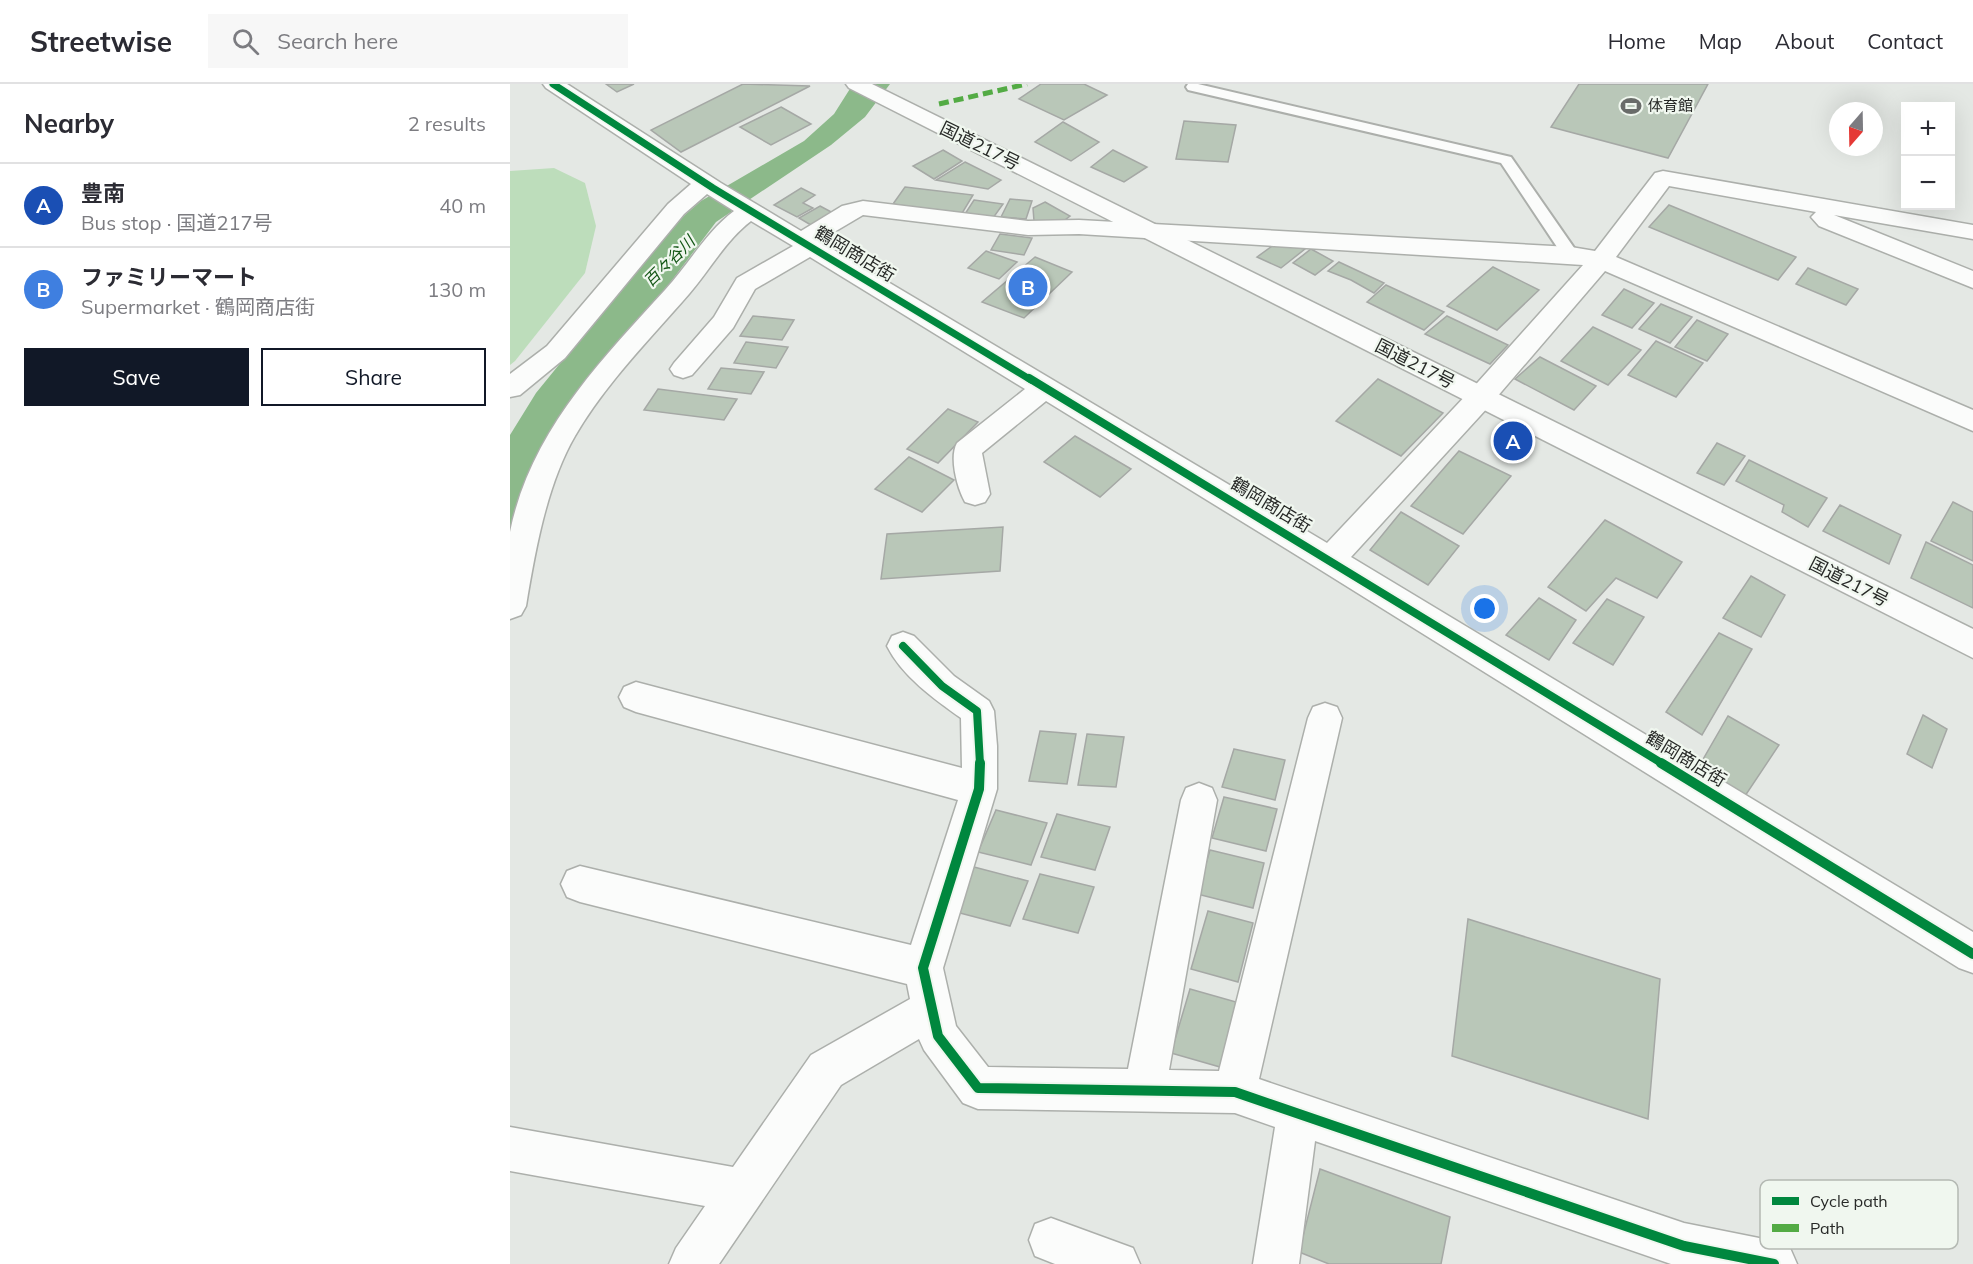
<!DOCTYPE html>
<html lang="en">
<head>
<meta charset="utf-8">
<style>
	:root { --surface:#fff; --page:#f7f7f7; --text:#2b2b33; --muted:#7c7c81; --line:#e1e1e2; --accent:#111827 }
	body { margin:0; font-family:Mulish,"Noto Sans JP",sans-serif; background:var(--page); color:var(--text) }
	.controls { position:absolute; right:18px; top:18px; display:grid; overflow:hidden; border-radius:0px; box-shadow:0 6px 24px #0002 }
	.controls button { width:54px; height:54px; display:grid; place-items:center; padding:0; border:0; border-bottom:2px solid var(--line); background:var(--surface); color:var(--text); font:30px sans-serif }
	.compass { position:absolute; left:1319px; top:18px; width:54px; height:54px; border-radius:50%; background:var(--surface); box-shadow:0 6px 24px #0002; rotate:200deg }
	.you { position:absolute; left:975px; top:525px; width:21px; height:21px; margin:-15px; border:4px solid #fff; border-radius:50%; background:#1a73e8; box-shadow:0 0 0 9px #1a73e833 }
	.badge { display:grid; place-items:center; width:39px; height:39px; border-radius:50%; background:var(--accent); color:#fff; font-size:20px; font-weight:700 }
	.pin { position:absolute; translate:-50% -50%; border:3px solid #fff; box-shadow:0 2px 6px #0006 }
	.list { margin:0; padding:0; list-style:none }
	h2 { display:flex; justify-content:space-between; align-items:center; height:78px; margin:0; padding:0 24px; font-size:26px }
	h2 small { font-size:20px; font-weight:400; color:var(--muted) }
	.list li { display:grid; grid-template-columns:39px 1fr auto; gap:18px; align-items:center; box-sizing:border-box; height:84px; padding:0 24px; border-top:2px solid var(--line) }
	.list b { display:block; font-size:22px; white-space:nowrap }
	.list p { margin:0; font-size:20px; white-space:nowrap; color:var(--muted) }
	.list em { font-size:20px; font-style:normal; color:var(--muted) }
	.actions { display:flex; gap:12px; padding:18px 24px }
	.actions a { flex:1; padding:14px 0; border:2px solid var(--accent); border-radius:0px; text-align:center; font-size:21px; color:var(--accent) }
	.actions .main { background:var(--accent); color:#fff }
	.icon { flex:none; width:33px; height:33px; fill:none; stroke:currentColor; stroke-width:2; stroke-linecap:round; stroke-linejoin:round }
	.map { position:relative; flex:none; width:1463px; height:1180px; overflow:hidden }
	header { display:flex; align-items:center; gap:36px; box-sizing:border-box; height:84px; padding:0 30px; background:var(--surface); border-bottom:2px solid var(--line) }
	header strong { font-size:28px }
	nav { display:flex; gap:33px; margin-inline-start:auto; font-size:21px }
	.search { width:420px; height:54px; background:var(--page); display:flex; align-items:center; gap:15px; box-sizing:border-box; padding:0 21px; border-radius:0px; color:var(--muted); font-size:22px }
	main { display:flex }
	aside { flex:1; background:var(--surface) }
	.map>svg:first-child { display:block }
	.green { fill:#bdddbb }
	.water { fill:#8cb98a }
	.building { fill:#b9c7b8; stroke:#a5a8a5; stroke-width:1.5 }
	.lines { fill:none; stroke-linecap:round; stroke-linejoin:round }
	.service-casing { stroke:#acafab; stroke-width:4 }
	.minor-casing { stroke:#acafab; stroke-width:3 }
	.trunk-casing { stroke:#acafab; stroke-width:3 }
	.service { fill:#fbfcfb; fill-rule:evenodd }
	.minor { fill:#fbfcfb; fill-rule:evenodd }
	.trunk { fill:#fbfcfb; fill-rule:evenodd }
	.quiet { stroke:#53ab44; stroke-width:5; stroke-dasharray:10 5; stroke-linecap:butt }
	.cycleway-far2-casing { stroke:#f0f7ef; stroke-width:10 }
	.cycleway-far1-casing { stroke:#f0f7ef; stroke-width:12 }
	.cycleway-casing { stroke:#f0f7ef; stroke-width:14 }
	.cycleway-far2 { stroke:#00873e; stroke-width:7 }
	.cycleway-far1 { stroke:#00873e; stroke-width:8 }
	.cycleway { stroke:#00873e; stroke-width:10 }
	.labels { text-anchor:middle; stroke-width:4.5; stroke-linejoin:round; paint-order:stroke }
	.far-poi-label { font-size:15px; fill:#272927; stroke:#f0f7ef; text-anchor:start }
	.far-water-label { font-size:16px; font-style:italic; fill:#135615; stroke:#f0f7ef }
	.street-label { font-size:18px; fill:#272927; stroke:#f0f7ef }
	.key { fill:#f0f7ef; stroke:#b4b9b3; stroke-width:1.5 }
	.key-label { font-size:16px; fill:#272927 }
</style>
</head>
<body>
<header>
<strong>Streetwise</strong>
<div class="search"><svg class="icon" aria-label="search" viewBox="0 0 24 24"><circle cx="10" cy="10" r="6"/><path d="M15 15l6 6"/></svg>Search here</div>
<nav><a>Home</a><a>Map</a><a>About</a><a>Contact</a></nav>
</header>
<main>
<aside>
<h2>Nearby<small>2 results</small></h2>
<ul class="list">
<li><span class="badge" style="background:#1a4fb4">A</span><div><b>豊南</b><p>Bus stop · 国道217号</p></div><em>40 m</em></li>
<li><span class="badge" style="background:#3f7fe0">B</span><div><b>ファミリーマート</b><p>Supermarket · 鶴岡商店街</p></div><em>130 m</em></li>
</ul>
<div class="actions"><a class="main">Save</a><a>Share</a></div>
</aside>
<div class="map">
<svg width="1463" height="1180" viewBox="0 0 1463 1180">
	<rect width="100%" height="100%" fill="#e4e8e4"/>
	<path class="green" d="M 44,84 L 75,99 L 86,142 L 75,189 L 5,277 L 0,281 L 0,87 Z"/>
	<path class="water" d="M 343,0 L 380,0 L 355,33 L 321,61 L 206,138 L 135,232 L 53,332 L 0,470 L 0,351 L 26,309 L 161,143 L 191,117 L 294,57 L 324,30 Z"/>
	<g class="building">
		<path d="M 96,0 L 124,0 L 107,8 Z"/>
		<path d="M 233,0 L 300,2 L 171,68 L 141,46 Z"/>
		<path d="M 531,0 L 574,0 L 597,11 L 554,36 L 509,15 Z"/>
		<path d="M 1069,0 L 1198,0 L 1158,74 L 1041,43 Z"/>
		<path d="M 271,23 L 301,40 L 261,61 L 230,43 Z"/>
		<path d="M 674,37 L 726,41 L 718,78 L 666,75 Z"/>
		<path d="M 553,38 L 589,58 L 561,77 L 525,58 Z"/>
		<path d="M 433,66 L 452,77 L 424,95 L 403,82 Z"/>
		<path d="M 603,66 L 637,83 L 614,98 L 581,83 Z"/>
		<path d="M 455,78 L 491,96 L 478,105 L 426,96 Z"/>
		<path d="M 395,103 L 463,111 L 451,131 L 383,120 Z"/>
		<path d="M 291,104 L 305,111 L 293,119 L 303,124 L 287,133 L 264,121 Z"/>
		<path d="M 500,115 L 522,117 L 516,135 L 491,133 Z"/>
		<path d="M 464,116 L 493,120 L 483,134 L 455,130 Z"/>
		<path d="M 535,118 L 560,132 L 551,139 L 524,137 L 523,124 Z"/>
		<path d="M 1159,121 L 1286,173 L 1268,196 L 1139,143 Z"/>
		<path d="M 310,122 L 327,131 L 306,144 L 289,134 Z"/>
		<path d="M 490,150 L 522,154 L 514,171 L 481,166 Z"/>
		<path d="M 765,160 L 795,165 L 771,184 L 747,173 Z"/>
		<path d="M 801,165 L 823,177 L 805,191 L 783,179 Z"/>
		<path d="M 476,167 L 507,178 L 489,195 L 458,184 Z"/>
		<path d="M 525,173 L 562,188 L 514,234 L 472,218 Z"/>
		<path d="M 829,178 L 874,199 L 864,209 L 841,196 L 818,187 Z"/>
		<path d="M 983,183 L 1029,206 L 987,246 L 937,222 Z"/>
		<path d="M 1298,184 L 1348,205 L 1336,221 L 1286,200 Z"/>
		<path d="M 876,201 L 934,228 L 914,246 L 857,218 Z"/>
		<path d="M 1114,205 L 1144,219 L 1122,244 L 1092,231 Z"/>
		<path d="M 1151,220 L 1182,233 L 1160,259 L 1129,245 Z"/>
		<path d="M 243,232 L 284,236 L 272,256 L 230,252 Z"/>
		<path d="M 937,232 L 998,261 L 980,280 L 915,250 Z"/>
		<path d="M 1187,236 L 1218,250 L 1197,277 L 1165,263 Z"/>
		<path d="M 1083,243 L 1131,266 L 1098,301 L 1051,277 Z"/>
		<path d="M 1146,257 L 1193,279 L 1166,313 L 1118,291 Z"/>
		<path d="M 236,258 L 278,263 L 266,284 L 224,279 Z"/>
		<path d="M 1030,273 L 1086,302 L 1064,326 L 1005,295 Z"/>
		<path d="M 211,284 L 254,288 L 241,310 L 198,305 Z"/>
		<path d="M 868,295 L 933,329 L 891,372 L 826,337 Z"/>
		<path d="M 148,305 L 227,315 L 214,336 L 134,326 Z"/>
		<path d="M 438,325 L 468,338 L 428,379 L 397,365 Z"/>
		<path d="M 565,352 L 621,385 L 590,413 L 534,378 Z"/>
		<path d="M 1207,359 L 1235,372 L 1214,401 L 1187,389 Z"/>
		<path d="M 949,367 L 1001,392 L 953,450 L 901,422 Z"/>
		<path d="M 399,373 L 444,396 L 412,428 L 365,405 Z"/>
		<path d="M 1239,376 L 1317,414 L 1298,443 L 1272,428 L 1274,421 L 1226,397 Z"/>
		<path d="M 1443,418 L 1463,428 L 1463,477 L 1421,457 Z"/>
		<path d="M 1330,421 L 1391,451 L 1379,480 L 1313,447 Z"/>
		<path d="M 891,428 L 949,462 L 918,501 L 860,466 Z"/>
		<path d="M 1095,436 L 1172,478 L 1147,514 L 1106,494 L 1076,527 L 1038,503 Z"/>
		<path d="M 493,443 L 490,487 L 371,495 L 377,450 Z"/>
		<path d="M 1416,458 L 1463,481 L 1463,524 L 1401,494 Z"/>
		<path d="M 1241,492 L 1275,511 L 1251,553 L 1213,534 Z"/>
		<path d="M 1029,514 L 1066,536 L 1039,576 L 996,551 Z"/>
		<path d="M 1097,515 L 1134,533 L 1103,581 L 1063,559 Z"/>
		<path d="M 1209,549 L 1242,565 L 1192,651 L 1156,628 Z"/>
		<path d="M 1413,631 L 1437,645 L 1422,684 L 1397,670 Z"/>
		<path d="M 1218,632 L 1269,661 L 1235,712 L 1188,684 Z"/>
		<path d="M 530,647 L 566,650 L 557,700 L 519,697 Z"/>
		<path d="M 577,650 L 614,653 L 606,703 L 568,701 Z"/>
		<path d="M 724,665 L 775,676 L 765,716 L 712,703 Z"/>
		<path d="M 714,713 L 767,725 L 756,767 L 702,754 Z"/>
		<path d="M 486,726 L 537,739 L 521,781 L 468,768 Z"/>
		<path d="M 547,730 L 600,743 L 585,786 L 531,773 Z"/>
		<path d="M 700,766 L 754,779 L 743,824 L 687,810 Z"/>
		<path d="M 464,783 L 518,797 L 500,842 L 446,828 Z"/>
		<path d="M 530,790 L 584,803 L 568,849 L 513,835 Z"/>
		<path d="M 698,827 L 743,839 L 728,898 L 681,885 Z"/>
		<path d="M 958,835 L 1150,895 L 1138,1035 L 942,972 Z"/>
		<path d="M 680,905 L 726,918 L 710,983 L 661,969 Z"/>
		<path d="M 810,1085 L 940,1133 L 931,1180 L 819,1180 L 789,1168 Z"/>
	</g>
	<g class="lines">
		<g class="service-casing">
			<path id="service" d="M 678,0 L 688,0 L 1001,73 L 1069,171 L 1067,175 L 1055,175 L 991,79 L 678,6 L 676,3 Z"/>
		</g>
		<g class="minor-casing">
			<g id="minor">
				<path d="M 33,0 L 57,0 L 211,99 L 291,147 L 332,122 L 353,117 L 518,137 L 569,136 L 1061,163 L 1085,167 L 1145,89 L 1153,87 L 1463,141 L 1463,155 L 1324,131 L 1463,187 L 1463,204 L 1309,142 L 1301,133 L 1306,128 L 1159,102 L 1106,173 L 1463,326 L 1463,347 L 1095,187 L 980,321 L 841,473 L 1463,848 L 1463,889 L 1449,884 L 809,485 L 536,317 L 472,369 L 480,410 L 475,418 L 465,421 L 455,418 C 447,404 439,373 447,359 L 515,305 L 300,173 L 245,205 L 223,244 L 182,291 L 173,294 L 164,291 L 160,285 L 164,279 L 204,233 L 227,194 L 283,162 L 241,137 C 215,157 200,186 179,210 C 140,255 96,299 65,352 C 37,400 25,467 16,522 L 11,531 L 0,535 C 0,510 0,472 0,448 C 20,349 90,277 155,206 C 179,180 196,148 224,127 L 197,110 L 174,130 L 55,274 L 10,311 L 0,313 L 0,290 L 37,262 L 158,120 L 181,100 L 36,4 ZM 353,131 L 518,151 L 569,150 L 1073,181 L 960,307 L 817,459 L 309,157 Z"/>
				<path d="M 393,548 L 404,552 L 444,592 L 479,617 L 484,627 L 487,662 L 487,705 L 433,884 L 446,942 L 478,983 L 618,985 L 671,716 L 676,704 L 689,699 L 702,704 L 707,716 L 659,986 L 709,987 L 798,634 L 803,623 L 815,619 L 827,623 L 832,634 L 749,995 L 1174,1139 L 1264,1157 L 1280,1164 L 1287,1180 L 1161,1180 L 805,1057 L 789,1180 L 743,1180 L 765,1043 L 725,1029 L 468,1025 L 453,1019 L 414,966 L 409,955 L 331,1001 L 209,1180 L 159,1180 L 166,1164 L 195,1122 L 0,1087 L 0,1043 L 223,1083 L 301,971 L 400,915 L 397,900 L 70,818 L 57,813 L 51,800 L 57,787 L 70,782 L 401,861 L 448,716 L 126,628 L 114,623 L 109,613 L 114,603 L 126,598 L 452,684 L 451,634 C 424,615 392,592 377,562 L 382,552 Z"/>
				<path d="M 541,1134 L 623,1164 L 630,1180 L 545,1180 L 525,1172 L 519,1156 L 525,1140 Z"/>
			</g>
		</g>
		<g class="trunk-casing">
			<path id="trunk" d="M 336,0 L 362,0 L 1463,545 L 1463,574 L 339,4 Z"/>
		</g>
		<use href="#service" class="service"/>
		<use href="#minor" class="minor"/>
		<use href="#trunk" class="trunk"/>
		<path class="quiet" d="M 429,20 L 517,0"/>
		<g class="cycleway-far2-casing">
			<path id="cycleway-far2" d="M 43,0 L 203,104 L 521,296"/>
		</g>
		<g class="cycleway-far1-casing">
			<g id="cycleway-far1">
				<path d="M 519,294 L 1153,680"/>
				<path d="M 393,562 L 432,602 L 467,627 L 470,680"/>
			</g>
		</g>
		<g class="cycleway-casing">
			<g id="cycleway">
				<path d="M 470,679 L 469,705 L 413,884 L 428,952 L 468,1004 L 725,1008 L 1174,1162 L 1264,1180"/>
				<path d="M 1151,679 L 1463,870"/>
			</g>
		</g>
		<use href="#cycleway-far2" class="cycleway-far2"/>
		<use href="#cycleway-far1" class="cycleway-far1"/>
		<use href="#cycleway" class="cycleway"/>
	</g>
	<defs>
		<g id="stadium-bare" transform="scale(1.62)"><path d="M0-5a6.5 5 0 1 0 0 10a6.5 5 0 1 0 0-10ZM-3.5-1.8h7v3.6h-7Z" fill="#696c69" stroke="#f0f7ef" stroke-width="2.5" paint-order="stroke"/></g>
	</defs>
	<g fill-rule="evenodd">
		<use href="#stadium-bare" x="1121" y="22"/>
	</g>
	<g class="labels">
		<g class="far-poi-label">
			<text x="1138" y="27">体育館</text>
		</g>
		<g class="far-water-label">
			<text transform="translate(159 177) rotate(-45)" y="6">百々谷川</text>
		</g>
		<g class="street-label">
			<text transform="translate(470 62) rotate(26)" y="6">国道217号</text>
			<text transform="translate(345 170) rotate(31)" y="6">鶴岡商店街</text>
			<text transform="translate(905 280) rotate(27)" y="6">国道217号</text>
			<text transform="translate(761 421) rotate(31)" y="6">鶴岡商店街</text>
			<text transform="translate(1339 498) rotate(27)" y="6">国道217号</text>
			<text transform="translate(1176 675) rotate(31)" y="6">鶴岡商店街</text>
		</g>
	</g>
	<rect x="1250" y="1096" width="198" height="69" rx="9" class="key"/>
	<rect x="1262" y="1113" width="27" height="8" fill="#00873e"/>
	<rect x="1262" y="1140" width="27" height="8" fill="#53ab44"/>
	<g class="key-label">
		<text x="1300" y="1123">Cycle path</text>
		<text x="1300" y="1150">Path</text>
	</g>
</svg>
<div class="controls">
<button>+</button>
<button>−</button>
</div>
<svg class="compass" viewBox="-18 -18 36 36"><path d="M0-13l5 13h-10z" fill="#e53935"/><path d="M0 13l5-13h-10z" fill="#7c7c81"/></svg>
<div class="you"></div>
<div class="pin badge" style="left:1003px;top:357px;background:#1a4fb4">A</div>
<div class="pin badge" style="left:518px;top:203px;background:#3f7fe0">B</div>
</div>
</main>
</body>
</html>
